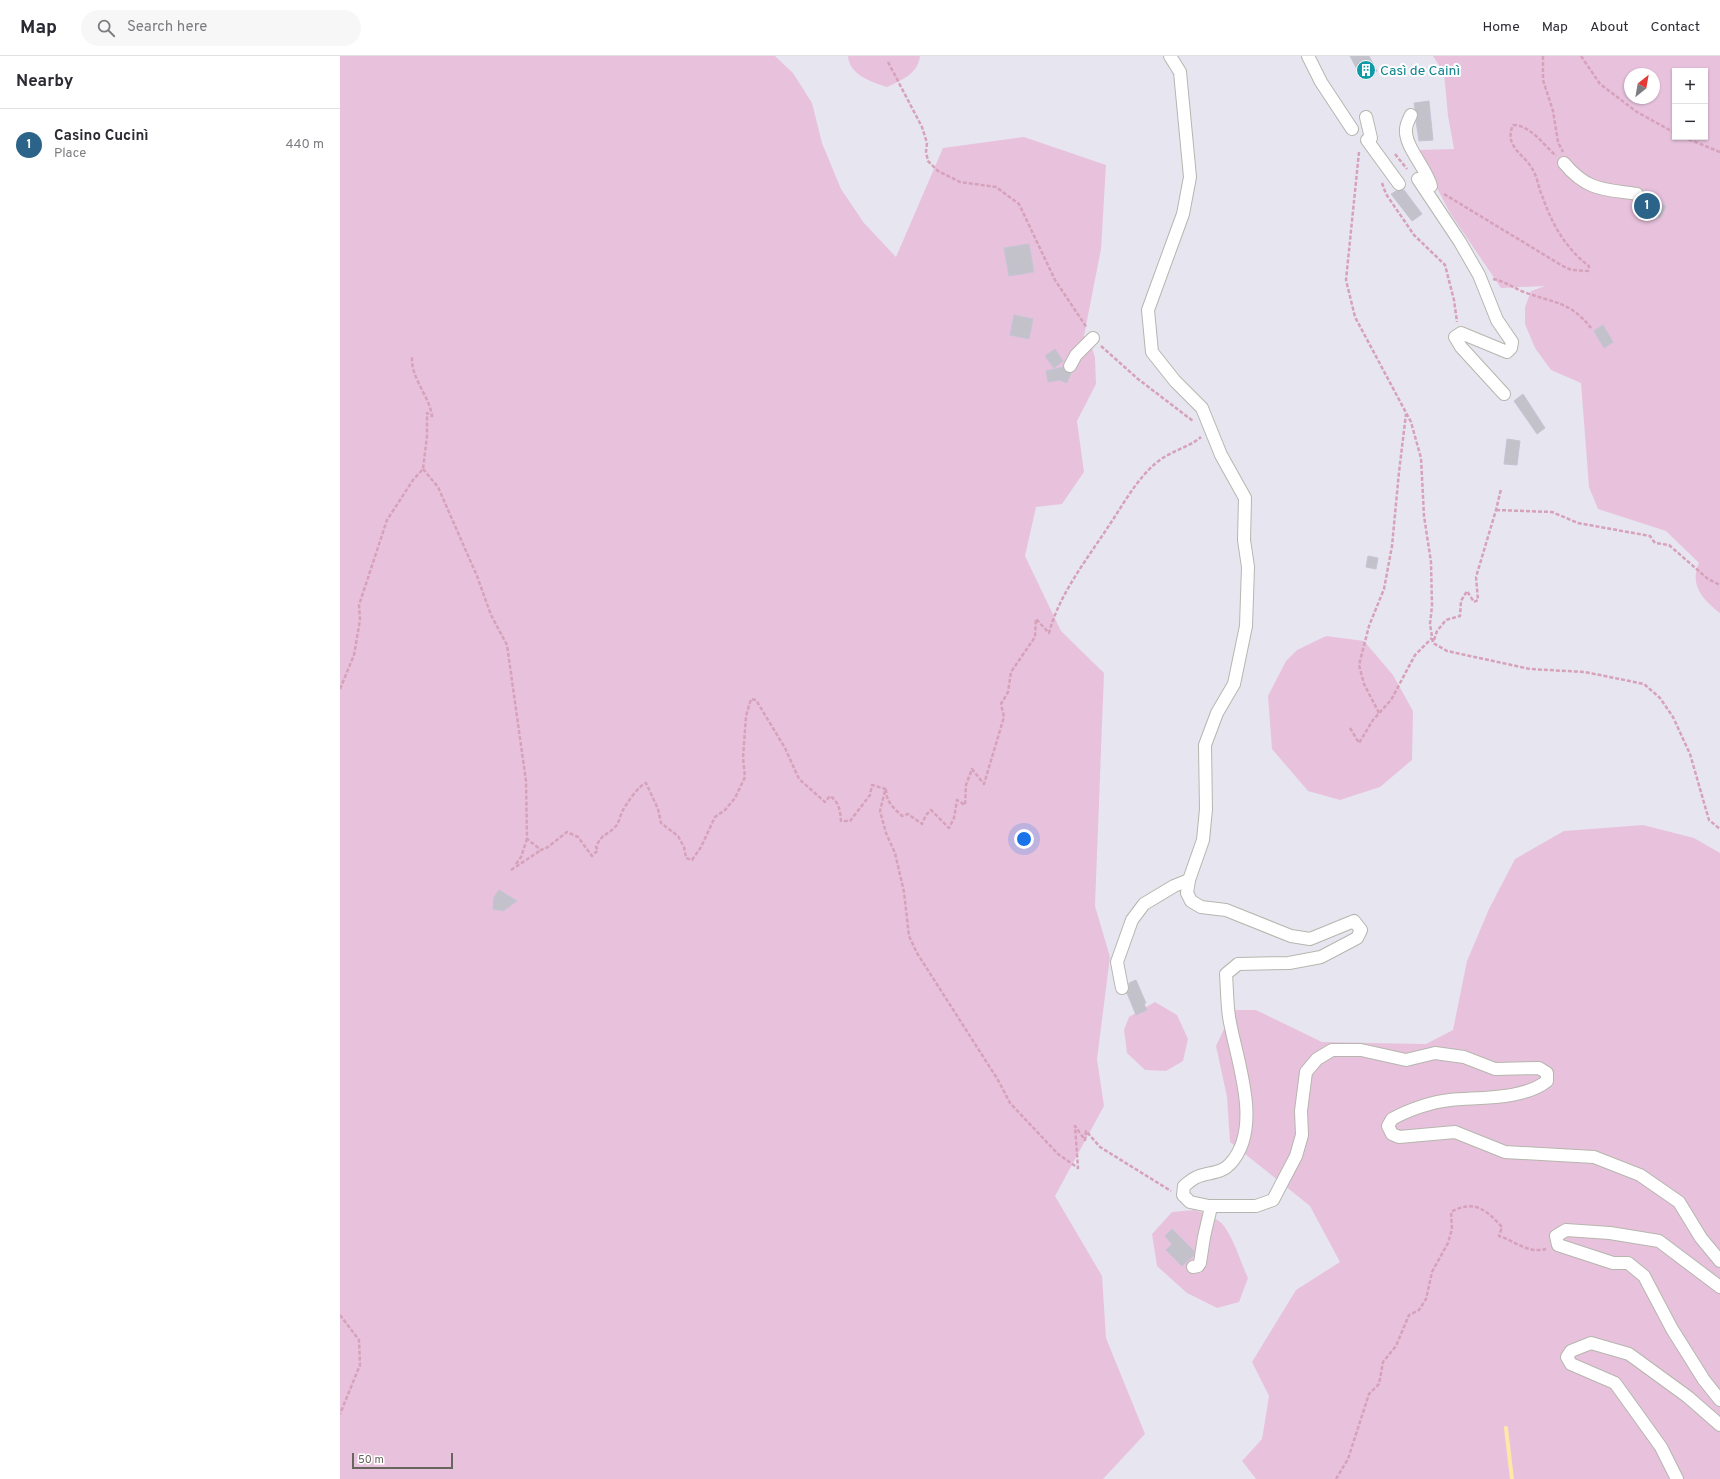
<!DOCTYPE html>
<html lang="en">
<head>
<meta charset="utf-8">
<style>
	:root { --surface:#fff; --page:#f7f7f7; --text:#2b2b33; --muted:#7c7c81; --line:#e1e1e2; --accent:#2c6388 }
	body { margin:0; font-family:Overpass,sans-serif; background:var(--page); color:var(--text) }
	.controls { position:absolute; right:12px; top:12px; display:grid; overflow:hidden; border-radius:0px; box-shadow:0 1px 3px #0004 }
	.controls button { width:36px; height:36px; display:grid; place-items:center; padding:0; border:0; border-bottom:1px solid var(--line); background:var(--surface); color:var(--text); font:20px sans-serif }
	.compass { position:absolute; left:1284px; top:12px; width:36px; height:36px; border-radius:50%; background:var(--surface); box-shadow:0 1px 3px #0004; rotate:31deg }
	.scale { position:absolute; left:12px; bottom:10px; width:101px; box-sizing:border-box; padding-left:4px; border:2px solid #67655d; border-top:0; font-size:11px; line-height:14px; white-space:nowrap; color:#67655d; -webkit-text-stroke:3px #fff; paint-order:stroke }
	.you { position:absolute; left:684px; top:783px; width:14px; height:14px; margin:-10px; border:3px solid #fff; border-radius:50%; background:#1a73e8; box-shadow:0 0 0 6px #1a73e833 }
	.badge { display:grid; place-items:center; width:26px; height:26px; border-radius:50%; background:var(--accent); color:#fff; font-size:13px; font-weight:700 }
	.pin { position:absolute; translate:-50% -50%; border:2px solid #fff; box-shadow:0 1px 4px #0006 }
	.list { margin:0; padding:0; list-style:none }
	h2 { display:flex; justify-content:space-between; align-items:center; height:52px; margin:0; padding:0 16px; font-size:17px }
	h2 small { font-size:13px; font-weight:400; color:var(--muted) }
	.list li { display:grid; grid-template-columns:26px 1fr auto; gap:12px; align-items:center; box-sizing:border-box; height:72px; padding:0 16px; border-top:1px solid var(--line) }
	.list b { display:block; font-size:15px; white-space:nowrap }
	.list p { margin:0; font-size:13px; white-space:nowrap; color:var(--muted) }
	.list em { font-size:13px; font-style:normal; color:var(--muted) }
	.icon { flex:none; width:22px; height:22px; fill:none; stroke:currentColor; stroke-width:2; stroke-linecap:round; stroke-linejoin:round }
	.map { position:relative; flex:none; width:1380px; height:1423px; overflow:hidden }
	header { display:flex; align-items:center; gap:24px; box-sizing:border-box; height:56px; padding:0 20px; background:var(--surface); border-bottom:1px solid var(--line) }
	header strong { font-size:19px }
	nav { display:flex; gap:22px; margin-inline-start:auto; font-size:14px }
	.search { width:280px; height:36px; background:var(--page); display:flex; align-items:center; gap:10px; box-sizing:border-box; padding:0 14px; border-radius:22px; color:var(--muted); font-size:15px }
	main { display:flex }
	aside { flex:1; background:var(--surface) }
	.map>svg:first-child { display:block }
	.green { fill:#e8c2dd; fill-rule:evenodd }
	.lines { fill:none; stroke-linecap:round; stroke-linejoin:round }
	.stream { stroke:#ffe7a7; stroke-width:4 }
	.building { fill:#c3c2cb; stroke:#c4c4d5 }
	.minor-casing { stroke:#b6b6ae; stroke-width:14 }
	.path { stroke:#d6a1b9; stroke-width:2.5; stroke-dasharray:4 2; stroke-linecap:butt }
	.minor { stroke:#fff; stroke-width:12 }
	.labels { text-anchor:middle; stroke-width:4; stroke-linejoin:round; paint-order:stroke }
	.culture-label { font-size:14px; fill:#0d838f; stroke:#fff; text-anchor:start }
</style>
</head>
<body>
<header>
<strong>Map</strong>
<div class="search"><svg class="icon" aria-label="search" viewBox="0 0 24 24"><circle cx="10" cy="10" r="6"/><path d="M15 15l6 6"/></svg>Search here</div>
<nav><a>Home</a><a>Map</a><a>About</a><a>Contact</a></nav>
</header>
<main>
<aside>
<h2>Nearby<small></small></h2>
<ul class="list">
<li><span class="badge">1</span><div><b>Casino Cucinì</b><p>Place</p></div><em>440 m</em></li>
</ul>
</aside>
<div class="map">
<svg width="1380" height="1423" viewBox="0 0 1380 1423">
	<rect width="100%" height="100%" fill="#e7e6f0"/>
	<g class="green">
		<path d="M 0,0 L 435,0 L 453,17 L 472,47 L 482,87 L 501,133 L 524,167 L 556,201 L 603,92 L 684,81 L 766,109 L 761,193 L 744,280 L 750,286 L 755,301 L 756,328 L 737,365 L 744,416 L 722,448 L 696,451 L 685,500 L 721,575 L 764,617 L 755,850 L 770,901 L 757,1003 L 764,1050 L 715,1140 L 762,1220 L 766,1282 L 805,1378 L 763,1423 L 0,1423 Z"/>
		<path d="M 508,0 L 580,0 C 578,18 562,24 547,31 C 532,26 509,19 508,0 Z"/>
		<path d="M 1093,0 L 1380,0 L 1380,557 C 1363,544 1349,529 1359,507 L 1326,475 L 1258,453 L 1249,431 L 1241,327 L 1211,314 L 1195,292 L 1185,268 L 1185,251 L 1191,235 L 1205,230 L 1161,232 L 1110,157 L 1077,94 L 1114,93 L 1108,60 L 1104,17 ZM 1335,15 L 1365,15 L 1365,81 L 1335,81 ZM 1290,18 L 1314,18 L 1314,42 L 1290,42 Z"/>
		<path d="M 986,580 L 1024,585 L 1053,619 L 1073,655 L 1072,704 L 1040,731 L 1000,744 L 968,735 L 932,693 L 928,640 L 946,605 L 957,594 Z"/>
		<path d="M 1303,769 L 1354,782 L 1380,797 L 1380,1423 L 916,1423 L 902,1405 L 922,1383 L 929,1340 L 912,1306 L 956,1234 L 1000,1206 L 970,1150 L 890,1086 L 887,1041 L 876,990 L 893,954 L 916,954 L 982,986 L 1086,988 L 1113,974 L 1127,905 L 1149,853 L 1175,803 L 1224,775 Z"/>
		<path d="M 815,946 L 837,959 L 848,983 L 843,1005 L 826,1015 L 805,1014 L 787,997 L 784,974 L 789,961 Z"/>
		<path d="M 854,1154 C 864,1157 877,1161 884,1170 C 894,1183 901,1207 908,1222 L 899,1246 L 877,1252 L 847,1237 L 817,1210 L 812,1178 L 832,1156 Z"/>
	</g>
	<g class="lines">
		<path class="stream" d="M 1166,1372 L 1172,1423"/>
	</g>
	<g class="building">
		<path d="M 1010,0 L 1029,0 L 1037,15 L 1022,23 Z"/>
		<path d="M 1089,45 L 1093,84 L 1079,85 L 1076,65 L 1078,58 L 1075,53 L 1074,47 Z"/>
		<path d="M 1064,134 L 1082,158 L 1072,165 L 1051,138 L 1056,135 Z"/>
		<path d="M 1304,139 L 1326,150 L 1320,162 L 1295,151 Z"/>
		<path d="M 689,188 L 694,216 L 669,220 L 664,192 Z"/>
		<path d="M 674,259 L 693,263 L 689,283 L 670,279 Z"/>
		<path d="M 1263,269 L 1273,286 L 1264,292 L 1254,275 Z"/>
		<path d="M 715,293 L 723,305 L 714,312 L 705,300 Z"/>
		<path d="M 723,311 L 726,316 L 731,317 L 727,327 L 720,324 L 708,326 L 706,315 Z"/>
		<path d="M 1183,338 L 1205,372 L 1197,378 L 1174,345 Z"/>
		<path d="M 1167,383 L 1180,385 L 1177,409 L 1164,408 Z"/>
		<path d="M 1028,500 L 1038,502 L 1036,513 L 1026,511 Z"/>
		<path d="M 159,834 L 177,845 L 163,855 L 153,853 L 154,841 Z"/>
		<path d="M 796,924 L 806,947 L 804,948 L 807,954 L 796,959 L 787,937 L 789,934 L 789,927 Z"/>
		<path d="M 832,1173 L 854,1195 L 854,1199 L 842,1210 L 826,1194 L 832,1188 L 825,1180 Z"/>
	</g>
	<g class="lines">
		<g class="minor-casing">
			<g id="minor">
				<path d="M 830,0 L 840,16 L 850,121 L 843,158 L 808,254 L 812,296 L 835,325 L 862,352 L 881,399 L 905,442 L 904,484 L 908,511 L 906,570 L 894,628 L 877,657 L 865,689 L 866,753 L 863,784 L 849,824 L 847,837 L 851,845 L 861,851 L 886,854 L 951,880 L 970,883 L 1014,865 L 1021,874 L 1017,882 L 981,901 L 949,907 L 898,908 L 886,918 C 887,932 887,947 889,961 C 896,1004 924,1071 890,1108 C 881,1118 868,1116 857,1121 C 852,1123 848,1127 844,1130 L 843,1139 L 850,1146 L 869,1150 L 916,1150 L 933,1144 L 956,1100 L 962,1079 L 961,1055 L 966,1016 L 977,1003 L 992,994 L 1021,994 L 1066,1004 L 1095,997 L 1124,1001 L 1155,1013 L 1199,1012 L 1207,1017 L 1207,1025 C 1183,1044 1139,1041 1110,1044 C 1091,1046 1068,1054 1052,1063 L 1048,1070 L 1052,1078 L 1059,1081 L 1115,1076 L 1165,1096 L 1254,1101 L 1300,1119 L 1339,1146 L 1361,1182 L 1380,1205"/>
				<path d="M 968,0 L 981,26 L 1012,73"/>
				<path d="M 1071,59 C 1069,63 1066,69 1066,73 C 1064,90 1087,113 1091,130"/>
				<path d="M 1026,61 L 1031,82"/>
				<path d="M 1027,84 L 1059,128"/>
				<path d="M 1224,107 C 1247,135 1264,133 1297,138"/>
				<path d="M 1078,123 L 1120,186 L 1139,219 L 1157,264 L 1172,286 L 1171,292 L 1167,296 L 1121,277 L 1115,281 L 1121,291 L 1164,338"/>
				<path d="M 730,310 L 736,299 L 753,282"/>
				<path d="M 782,932 L 777,906 L 792,864 L 804,848 L 834,830 L 849,824"/>
				<path d="M 853,1211 L 858,1210 L 860,1207 L 864,1181 L 871,1151"/>
				<path d="M 1380,1231 L 1319,1185 L 1270,1177 L 1226,1174 L 1216,1180 L 1218,1189 L 1273,1207 L 1288,1207 L 1304,1220 L 1332,1273 L 1364,1324 L 1380,1344"/>
				<path d="M 1337,1423 L 1321,1391 L 1275,1327 L 1231,1308 L 1227,1301 L 1231,1295 L 1251,1287 L 1289,1298 L 1348,1341 L 1380,1369"/>
			</g>
		</g>
		<g class="path">
			<path d="M 1203,0 L 1203,24 L 1213,55 L 1218,86 L 1223,96"/>
			<path d="M 1241,0 L 1260,28 L 1297,56 L 1335,77"/>
			<path d="M 548,6 L 582,71 L 587,87 L 586,96 L 588,105 L 598,115 L 620,126 L 656,131 L 679,148 L 715,224 L 747,272"/>
			<path d="M 1343,81 L 1380,96"/>
			<path d="M 1019,96 L 1006,224 L 1015,261 L 1071,366 L 1081,402 L 1084,460 L 1091,506 L 1092,550 L 1090,568 L 1093,587 L 1107,595 L 1190,613 L 1245,616 L 1304,628 L 1320,642 L 1333,661 L 1350,698 L 1369,764 L 1380,773"/>
			<path d="M 1055,98 L 1067,113"/>
			<path d="M 1042,127 L 1046,138 L 1074,179 L 1105,209 L 1114,244 L 1117,266"/>
			<path d="M 1104,138 L 1221,209 L 1231,214 L 1248,215 L 1249,210 C 1226,193 1212,168 1203,142 C 1199,134 1198,124 1194,116 C 1186,98 1163,92 1173,69 C 1190,69 1203,88 1216,100"/>
			<path d="M 1153,223 C 1165,225 1173,232 1184,236 C 1213,247 1230,245 1251,272"/>
			<path d="M 761,290 L 798,323 L 853,365"/>
			<path d="M 83,413 L 98,431 L 137,520 L 151,559 L 167,589 L 186,725 L 187,783 L 201,794 L 208,791 L 227,776 L 238,781 L 252,800 L 258,794 L 256,791 C 262,777 267,780 275,771 C 279,768 280,759 283,754 C 287,747 299,729 306,727 L 318,753 L 321,767 L 338,780 L 344,791 L 346,802 L 352,804 L 361,791 L 375,761 L 385,754 L 395,742 L 405,721 L 403,702 L 406,660 L 411,643 L 416,644 L 445,692 L 459,723 L 485,746 L 490,740 C 500,747 500,755 501,765 L 510,765 L 530,739 L 532,729 L 546,733"/>
			<path d="M 1156,454 L 1212,456 L 1238,467 L 1310,480 L 1315,487 L 1329,489 L 1368,523 L 1380,529"/>
			<path d="M 1094,584 L 1097,575 L 1106,564 L 1120,560 L 1121,545 L 1127,535 L 1134,546 L 1138,544 L 1136,521 L 1156,454 L 1161,433"/>
			<path d="M 0,633 L 14,599 L 20,564 L 19,549 L 47,464 L 73,424 L 83,413 L 87,380 L 87,357 L 92,360 C 89,339 71,323 72,301"/>
			<path d="M 1039,657 L 1024,628 L 1019,609 L 1029,570 L 1044,533 L 1052,490 L 1059,416 L 1066,358"/>
			<path d="M 1010,672 L 1019,687 L 1033,664 L 1051,644 L 1075,599 L 1092,582"/>
			<path d="M 546,733 C 546,746 553,751 562,760 L 568,758 L 582,768 L 586,759 L 591,754 L 609,772 L 614,762 L 617,744 L 625,749 L 626,729 L 632,713 L 644,728 L 664,661 L 661,648 L 668,636 L 671,616 L 695,581 L 696,563 L 709,577 C 719,538 748,502 770,468 C 784,447 797,423 816,407 C 830,395 848,392 861,381"/>
			<path d="M 545,735 L 540,755 L 546,777 L 555,797 L 564,836 L 569,880 L 577,897 L 658,1024 L 670,1047 L 718,1098 L 738,1112 L 735,1070 L 745,1084 L 746,1075 L 760,1091 L 831,1135"/>
			<path d="M 176,808 L 181,801 L 187,783"/>
			<path d="M 171,814 L 201,794"/>
			<path d="M 0,1259 L 19,1284 L 20,1309 L 0,1358"/>
			<path d="M 996,1423 L 1008,1403 L 1029,1338 L 1039,1328 L 1043,1306 L 1056,1290 L 1069,1259 L 1079,1254 L 1086,1243 L 1092,1216 L 1108,1187 L 1112,1173 L 1111,1156 C 1135,1143 1146,1154 1162,1171 L 1159,1180 C 1175,1185 1188,1198 1206,1193"/>
		</g>
		<use href="#minor" class="minor"/>
	</g>
	<defs>
		<g id="building-disc" transform="scale(1)"><circle r="9.5" fill="#0f9aa8" stroke="#fff"/><path d="M-4-6H4V6H1V3H-1V6H-4ZM-2.5-4.3h1.7v1.8h-1.7ZM.8-4.3h1.7v1.8H.8ZM-2.5-1h1.7V.8h-1.7ZM.8-1h1.7V.8H.8Z" fill="#fff"/></g>
	</defs>
	<g fill-rule="evenodd">
		<use href="#building-disc" x="1026" y="14"/>
	</g>
	<g class="labels">
		<g class="culture-label">
			<text x="1040" y="19">Casì de Cainì</text>
		</g>
	</g>
</svg>
<div class="controls">
<button>+</button>
<button>−</button>
</div>
<svg class="compass" viewBox="-18 -18 36 36"><path d="M0-13l5 13h-10z" fill="#e53935"/><path d="M0 13l5-13h-10z" fill="#7c7c81"/></svg>
<div class="scale">50 m</div>
<div class="you"></div>
<div class="pin badge" style="left:1307px;top:150px">1</div>
</div>
</main>
</body>
</html>
